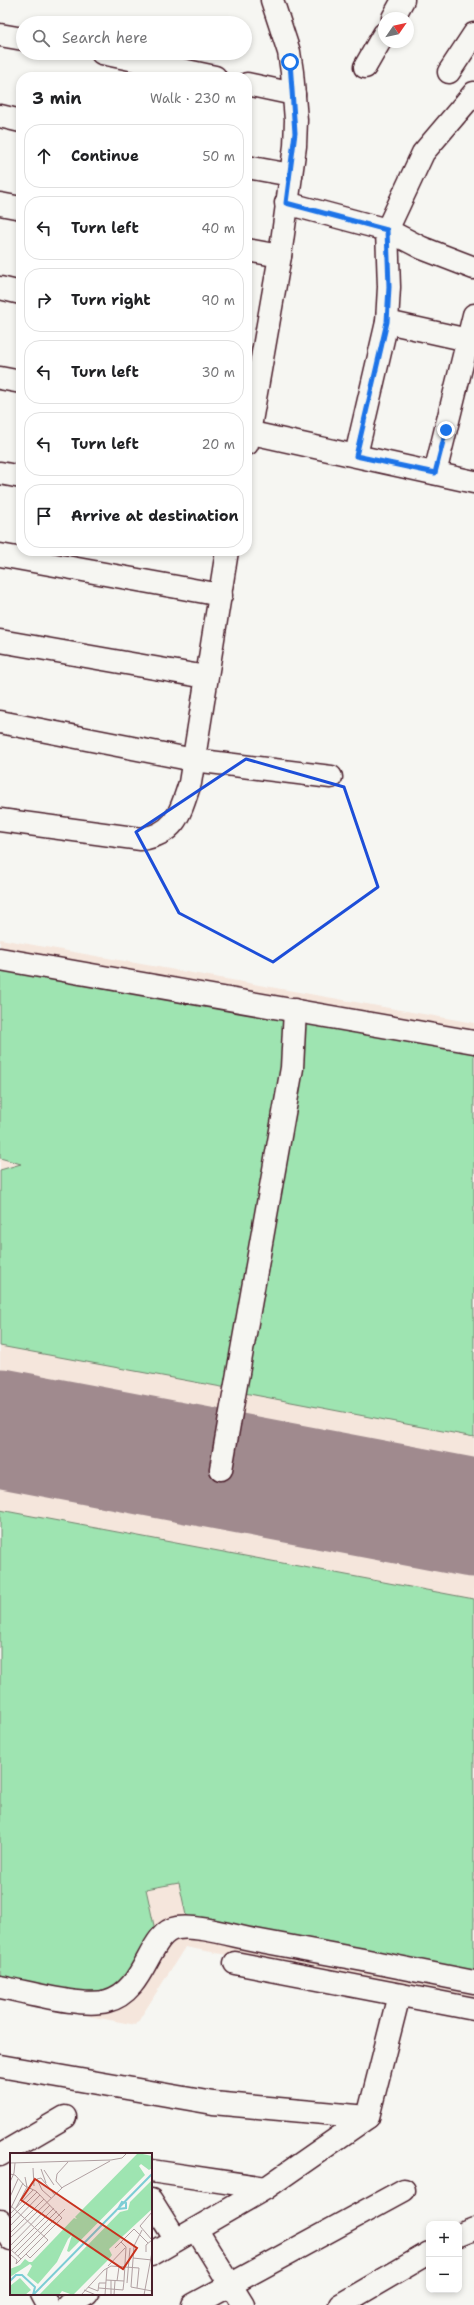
<!DOCTYPE html>
<html lang="en">
<head>
<meta charset="utf-8">
<style>
	:root { --surface:#fff; --page:#f6f6f6; --text:#202124; --muted:#757577; --line:#e0e0e0 }
	body { margin:0; font-family:"Shantell Sans",sans-serif; background:var(--page); color:var(--text) }
	.controls { position:absolute; right:12px; bottom:12px; display:grid; overflow:hidden; border-radius:8px; box-shadow:0 2px 6px #0003 }
	.controls button { width:36px; height:36px; display:grid; place-items:center; padding:0; border:0; border-bottom:1px solid var(--line); background:var(--surface); color:var(--text); font:20px sans-serif }
	.compass { position:absolute; left:378px; top:12px; width:36px; height:36px; border-radius:50%; background:var(--surface); box-shadow:0 2px 6px #0003; rotate:56deg }
	.stop { position:absolute; width:12px; height:12px; margin:-9px; border:3px solid #1a73e8; border-radius:50%; background:#fff }
	.stop.end { background:#1a73e8; border-color:#fff; box-shadow:0 1px 4px #0008 }
	.list { margin:0; padding:0; list-style:none }
	h2 { display:flex; justify-content:space-between; align-items:center; height:52px; margin:0; padding:0 16px; font-size:17px }
	h2 small { font-size:13px; font-weight:400; color:var(--muted) }
	.list li { display:grid; grid-template-columns:26px 1fr auto; gap:12px; align-items:center; box-sizing:border-box; height:64px; margin:0 8px 8px; padding:0 8px; border:1px solid var(--line); border-radius:16px }
	.list b { display:block; font-size:15px; white-space:nowrap }
	.list em { font-size:13px; font-style:normal; color:var(--muted) }
	.icon { flex:none; width:22px; height:22px; fill:none; stroke:currentColor; stroke-width:2; stroke-linecap:round; stroke-linejoin:round }
	.map { position:relative; flex:none; width:474px; height:2305px; overflow:hidden }
	.search { position:absolute; background:var(--surface); box-shadow:0 2px 6px #0003; left:16px; top:16px; width:236px; height:44px; display:flex; align-items:center; gap:10px; box-sizing:border-box; padding:0 14px; border-radius:22px; color:var(--muted); font-size:15px }
	.panel { position:absolute; background:var(--surface); box-shadow:0 2px 6px #0003; left:16px; top:72px; width:236px; height:484px; border-radius:16px }
	.map>svg:first-child { display:block }
	.built { fill:#f5e6dc }
	.green { fill:#9ee4b1; stroke:#74826e }
	.lines { fill:none; stroke-linecap:round; stroke-linejoin:round }
	.runway { stroke:#a08a8e; stroke-width:119 }
	.minor-casing { stroke:#4a1f2b; stroke-width:25 }
	.minor { stroke:#f6f6f2; stroke-width:22 }
	.route { stroke:#1a73e8; stroke-width:5 }
	.marked { fill:none; stroke:#1d4ed8; stroke-width:3; stroke-linejoin:round }
	.inset-river { fill:none; stroke:#7ccdd5; stroke-width:2 }
	.inset-road { fill:none; stroke:#b1a0a2; stroke-width:1 }
	.view { fill:#c8321e; fill-opacity:0.15; stroke:#c8321e; stroke-width:2 }
	.inset-edge { fill:none; stroke:#4a1f2b; stroke-width:2 }
</style>
</head>
<body>
<div class="map">
<svg width="474" height="2305" viewBox="0 0 474 2305">
	<rect width="100%" height="100%" fill="#f6f6f2"/>
	<filter id="ink" filterUnits="userSpaceOnUse"><feTurbulence type="fractalNoise" baseFrequency=".025" numOctaves="2"/><feDisplacementMap in="SourceGraphic" scale="8" xChannelSelector="R" yChannelSelector="G"/><feConvolveMatrix kernelMatrix="1 2 1 2 8 2 1 2 1" color-interpolation-filters="sRGB"/></filter>
	<g filter="url(#ink)">
		<path class="built" d="M 0,939 L 474,1023 L 474,2002 L 185,1947 L 136,2025 L 0,1999 Z"/>
		<g class="green">
			<path d="M 0,966 L 283,1016 L 288,1038 L 227,1388 L 0,1346 L 0,1170 L 21,1164 L 0,1158 Z"/>
			<path d="M 301,1022 L 474,1048 L 474,1437 L 244,1393 Z"/>
			<path d="M 0,1510 L 474,1599 L 474,1975 L 187,1920 L 179,1883 L 146,1889 L 155,1930 L 139,1963 L 112,1992 L 86,1995 L 0,1980 Z"/>
		</g>
		<g class="lines">
			<path class="runway" d="M 0,1428 L 474,1518"/>
			<g class="minor-casing">
				<g id="minor">
					<path d="M 393,18 L 403,0"/>
					<path d="M 0,35 L 23,39"/>
					<path d="M 102,53 L 215,77"/>
					<path d="M 365,67 L 384,34"/>
					<path d="M 449,72 L 474,34"/>
					<path d="M 247,84 L 294,94"/>
					<path d="M 0,116 L 21,121"/>
					<path d="M 247,167 L 291,175"/>
					<path d="M 286,203 L 387,230 L 422,248 L 474,268"/>
					<path d="M 0,204 L 21,208"/>
					<path d="M 247,250 L 280,256"/>
					<path d="M 0,288 L 21,293"/>
					<path d="M 387,322 L 468,340"/>
					<path d="M 0,378 L 21,382"/>
					<path d="M 247,432 L 474,482"/>
					<path d="M 247,444 L 280,256 L 295,146 L 296,120 L 292,72 L 289,52 L 272,0"/>
					<path d="M 356,455 L 387,322 L 389,287 L 387,230 L 423,153 L 474,93"/>
					<path d="M 0,473 L 21,477"/>
					<path d="M 435,473 L 474,315"/>
					<path d="M 0,555 L 221,595"/>
					<path d="M 0,641 L 206,677"/>
					<path d="M 0,722 L 194,760 L 331,777"/>
					<path d="M 0,820 L 141,839 C 176,834 180,813 190,783 L 227,551"/>
					<path d="M 0,959 L 474,1042"/>
					<path d="M 221,1469 L 292,1068 L 295,1010"/>
					<path d="M 235,1963 L 474,2009"/>
					<path d="M 0,1987 C 28,1992 81,2008 107,2001 C 147,1991 148,1932 177,1928 C 199,1925 233,1936 255,1940 C 328,1953 401,1967 474,1982"/>
					<path d="M 0,2066 L 213,2103 L 368,2117"/>
					<path d="M 0,2155 L 65,2117"/>
					<path d="M 151,2171 L 266,2188"/>
					<path d="M 151,2200 L 176,2240"/>
					<path d="M 0,2221 L 11,2240"/>
					<path d="M 196,2229 L 243,2305"/>
					<path d="M 459,2235 L 474,2229"/>
					<path d="M 151,2255 L 266,2188 L 368,2117 L 399,1995"/>
					<path d="M 42,2294 L 48,2305"/>
					<path d="M 69,2305 L 87,2294"/>
					<path d="M 193,2305 L 404,2190"/>
					<path d="M 340,2305 L 429,2253"/>
				</g>
			</g>
			<use href="#minor" class="minor"/>
		</g>
	</g>
	<g class="lines" filter="url(#ink)">
		<path class="route" d="M 290,62 L 295,133 L 286,203 L 387,230 L 389,287 L 387,322 L 356,456 L 435,473 L 446,430"/>
	</g>
	<path class="marked" d="M 246,759 L 344,787 L 378,887 L 273,962 L 179,913 L 136,832 Z"/>
	<g transform="translate(10 2153)">
		<rect width="142" height="142" fill="#f6f6f2"/>
		<path d="M 128,0 L 142,3 L 142,15 L 139,17 L 131,11 L 129,13 L 135,22 L 59,99 L 57,98 L 62,82 L 58,86 L 47,109 L 28,131 L 17,122 L 22,113 L 20,111 L 0,124 L 0,116 L 10,112 L 15,106 L 19,109 L 22,109 L 64,65 L 67,66 L 65,64 ZM 142,27 L 142,56 L 99,96 L 102,102 L 99,106 L 63,142 L 52,138 L 49,142 L 29,142 L 110,59 L 118,57 L 120,49 ZM 10,125 L 21,137 L 15,142 L 0,142 L 0,133 Z" fill="#9ee4b1"/>
		<path class="inset-river" d="M 112,49 L 116,50 L 116,55 L 108,56 ZM 0,128 L 6,122 L 12,122 L 25,134 L 23,142M 23,142 L 142,21"/>
		<path class="inset-road" d="M 0,10 L 101,7 L 112,5 L 117,0M 23,15 L 24,33M 31,16 L 36,30M 34,17 L 44,32M 0,21 L 5,22 L 15,33 L 26,38 L 52,65 L 11,106 L 0,96M 0,29 L 4,20 L 5,10M 52,35 L 46,28 L 47,21 L 58,9M 0,44 L 8,26M 41,45 L 32,37 L 27,26 L 31,25 L 45,42M 0,52 L 38,87 L 20,105 L 16,101M 6,55 L 17,34 L 15,24M 0,57 L 13,30M 0,61 L 23,37M 0,66 L 27,39M 0,73 L 30,42M 130,73 L 142,59M 130,73 L 142,87M 132,77 L 124,93 L 121,134 L 142,138M 0,80 L 34,46M 0,85 L 53,34 L 100,8M 0,93 L 40,52M 105,95 L 124,76 L 138,90M 2,97 L 44,55M 136,99 L 136,92 L 142,87M 5,100 L 47,58M 1,102 L 7,107 L 6,111 L 11,106M 8,103 L 55,56M 123,105 L 142,107M 98,113 L 115,95M 96,127 L 114,128 L 116,94 L 111,89M 107,128 L 109,114M 117,130 L 120,95M 78,134 L 88,138 L 89,130 L 96,130M 89,135 L 113,137 L 114,128M 74,137 L 86,142M 71,142 L 94,117 L 101,113 L 129,115 L 127,135M 95,142 L 97,115M 101,142 L 101,127M 104,142 L 105,128M 134,142 L 142,99"/>
		<path class="view" d="M 25,26 L 127,95 L 113,116 L 11,47 Z"/>
		<rect width="142" height="142" class="inset-edge"/>
	</g>
</svg>
<div class="controls">
<button>+</button>
<button>−</button>
</div>
<svg class="compass" viewBox="-18 -18 36 36"><path d="M0-13l5 13h-10z" fill="#e53935"/><path d="M0 13l5-13h-10z" fill="#757577"/></svg>
<div class="stop" style="left:290px;top:62px"></div>
<div class="stop end" style="left:446px;top:430px"></div>
<div class="search"><svg class="icon" aria-label="search" viewBox="0 0 24 24"><circle cx="10" cy="10" r="6"/><path d="M15 15l6 6"/></svg>Search here</div>
<section class="panel">
<h2>3 min<small>Walk · 230 m</small></h2>
<ul class="list">
<li><svg class="icon" aria-label="ahead" viewBox="0 0 24 24"><path d="M12 20V5M6 11l6-6 6 6"/></svg><div><b>Continue</b></div><em>50 m</em></li>
<li><svg class="icon" aria-label="left" viewBox="0 0 24 24"><path d="M17 20v-9H6M10 6l-5 5 5 5"/></svg><div><b>Turn left</b></div><em>40 m</em></li>
<li><svg class="icon" aria-label="right" viewBox="0 0 24 24"><path d="M7 20v-9h11M14 6l5 5-5 5"/></svg><div><b>Turn right</b></div><em>90 m</em></li>
<li><svg class="icon" aria-label="left" viewBox="0 0 24 24"><path d="M17 20v-9H6M10 6l-5 5 5 5"/></svg><div><b>Turn left</b></div><em>30 m</em></li>
<li><svg class="icon" aria-label="left" viewBox="0 0 24 24"><path d="M17 20v-9H6M10 6l-5 5 5 5"/></svg><div><b>Turn left</b></div><em>20 m</em></li>
<li><svg class="icon" aria-label="arrive" viewBox="0 0 24 24"><path d="M6 21V4h12l-3 4 3 4H6"/></svg><div><b>Arrive at destination</b></div></li>
</ul>
</section>
</div>
</body>
</html>
